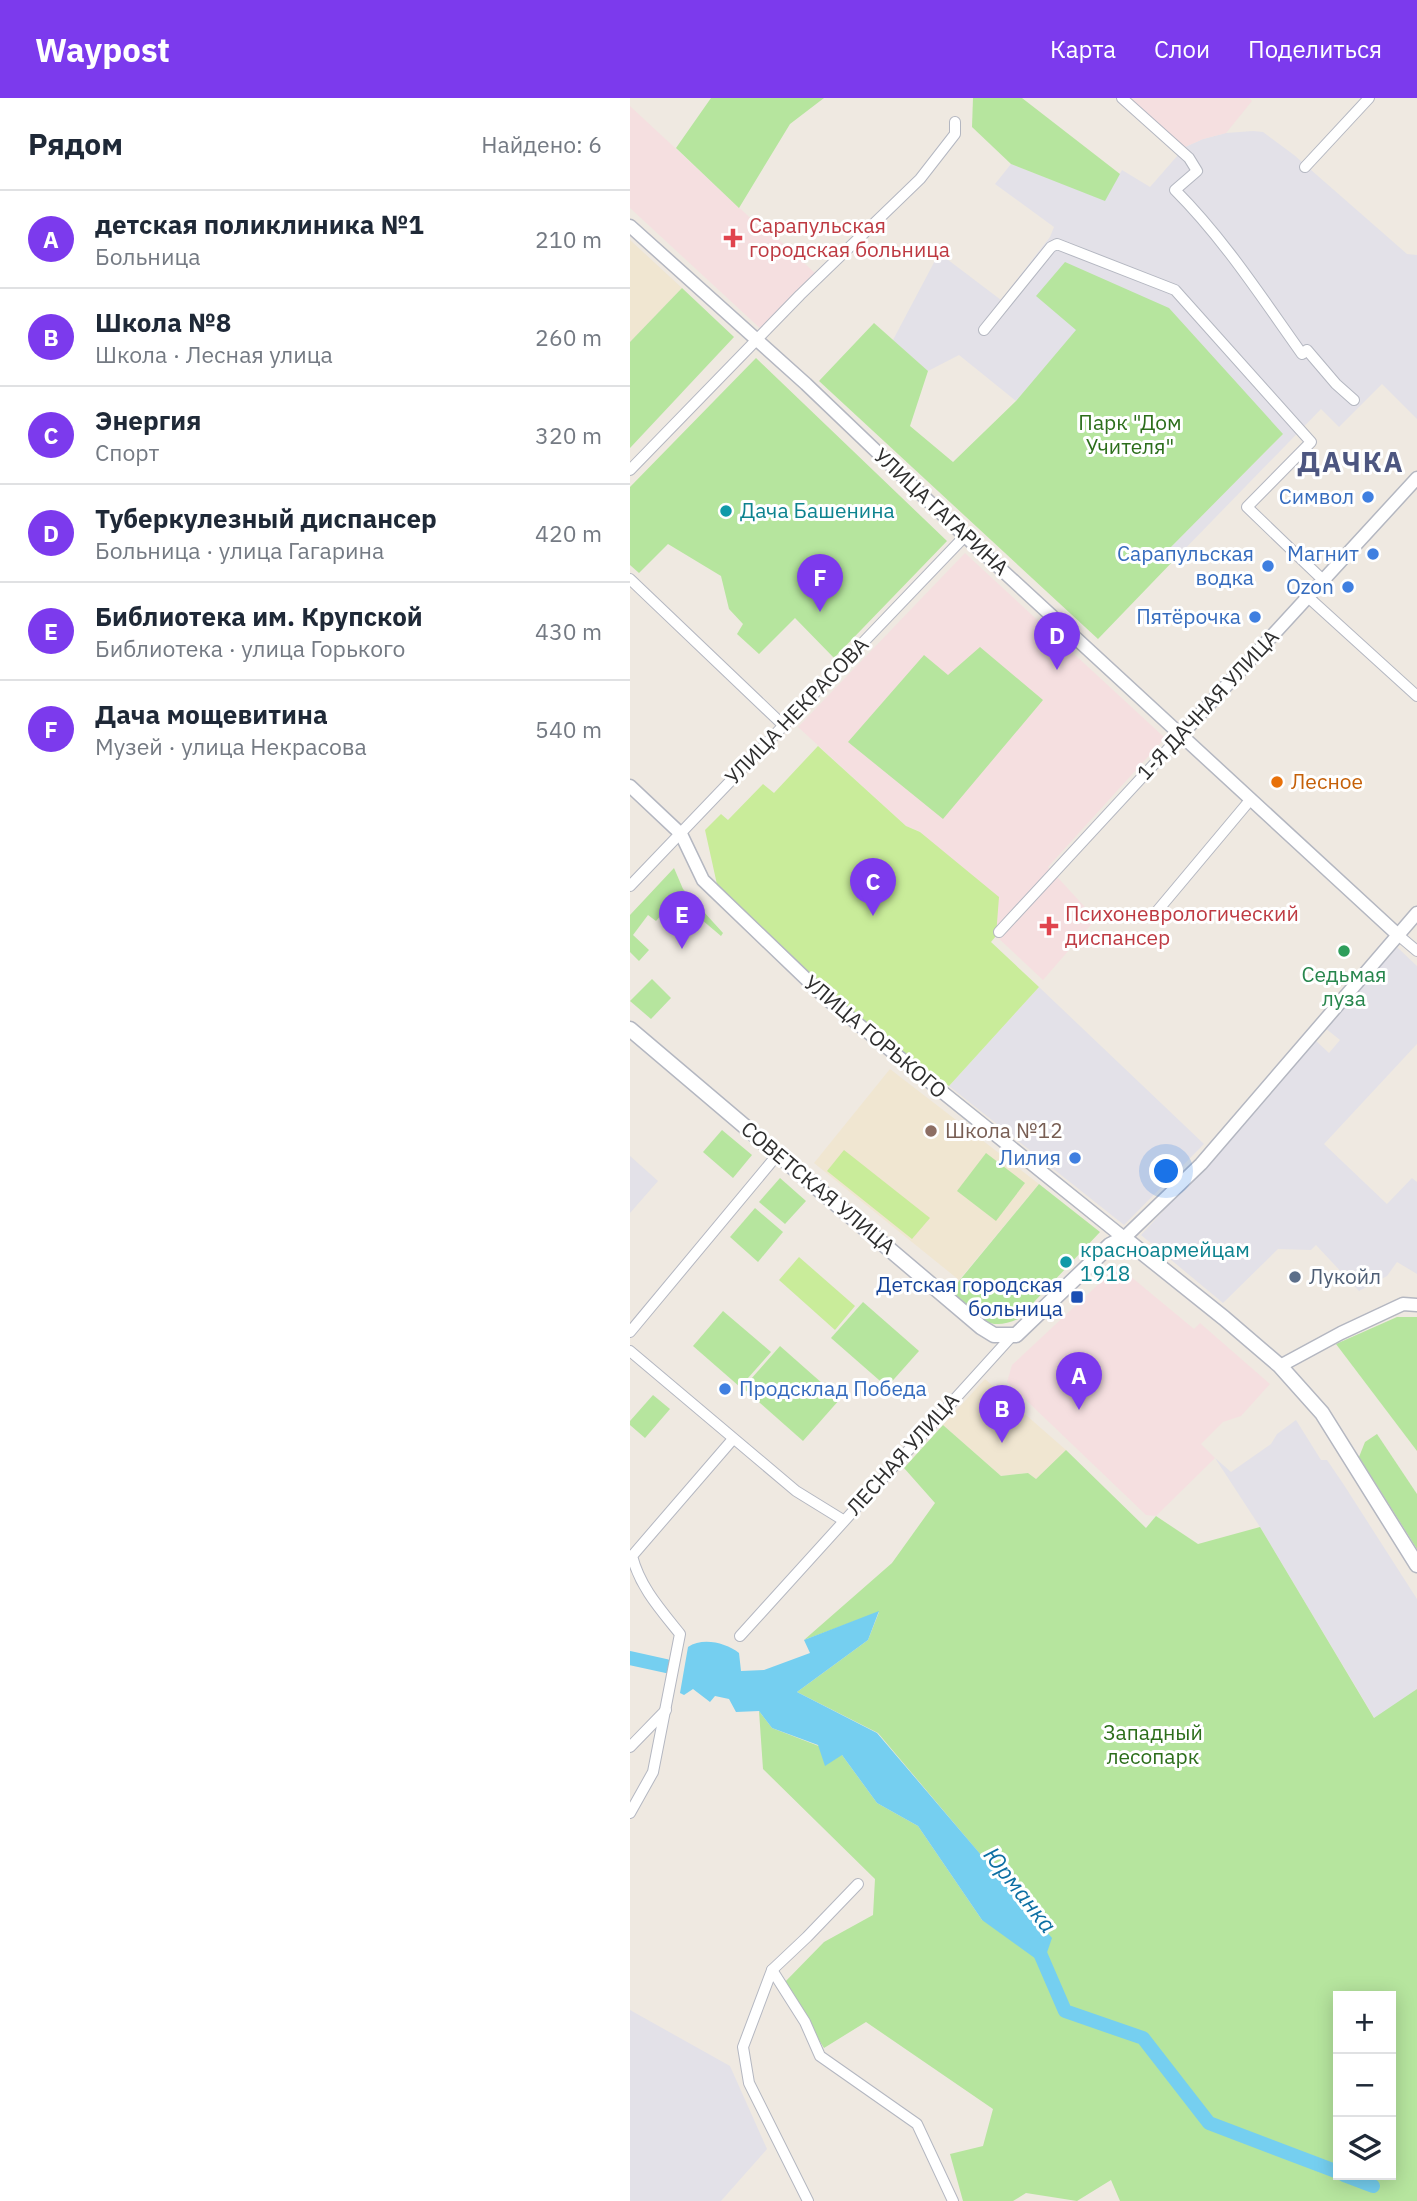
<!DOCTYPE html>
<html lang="ru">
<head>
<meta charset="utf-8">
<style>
	:root { --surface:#fff; --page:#f6f6f7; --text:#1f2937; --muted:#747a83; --line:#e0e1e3; --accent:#7c3aed }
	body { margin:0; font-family:"IBM Plex Sans",sans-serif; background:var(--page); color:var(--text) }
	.controls { position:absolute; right:21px; bottom:21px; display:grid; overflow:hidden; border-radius:0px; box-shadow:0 4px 18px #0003 }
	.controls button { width:63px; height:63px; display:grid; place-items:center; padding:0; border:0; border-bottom:2px solid var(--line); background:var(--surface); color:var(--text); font:35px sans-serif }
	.you { position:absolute; left:537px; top:1074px; width:24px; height:24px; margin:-18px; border:5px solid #fff; border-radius:50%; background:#1a73e8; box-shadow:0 0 0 10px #1a73e833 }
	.badge { display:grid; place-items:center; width:46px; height:46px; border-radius:50%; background:var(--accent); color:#fff; font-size:23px; font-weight:700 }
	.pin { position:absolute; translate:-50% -58px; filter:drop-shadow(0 2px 4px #0008) }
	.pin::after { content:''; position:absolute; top:37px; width:24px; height:21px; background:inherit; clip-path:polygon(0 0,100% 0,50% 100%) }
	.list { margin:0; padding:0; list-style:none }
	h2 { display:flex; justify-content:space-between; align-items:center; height:91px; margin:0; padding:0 28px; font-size:30px }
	h2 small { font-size:23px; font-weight:400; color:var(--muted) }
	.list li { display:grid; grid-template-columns:46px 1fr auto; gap:21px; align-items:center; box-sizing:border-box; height:98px; padding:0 28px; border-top:2px solid var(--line) }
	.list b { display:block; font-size:26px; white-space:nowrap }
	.list p { margin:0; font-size:23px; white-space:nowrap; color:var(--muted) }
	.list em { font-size:23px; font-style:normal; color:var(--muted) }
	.icon { flex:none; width:38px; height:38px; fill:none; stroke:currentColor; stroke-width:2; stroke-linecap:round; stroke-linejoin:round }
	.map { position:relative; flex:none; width:787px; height:2103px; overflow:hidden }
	header { display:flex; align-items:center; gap:42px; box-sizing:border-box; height:98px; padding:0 35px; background:var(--accent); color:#fff }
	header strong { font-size:33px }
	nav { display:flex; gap:38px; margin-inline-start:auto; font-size:24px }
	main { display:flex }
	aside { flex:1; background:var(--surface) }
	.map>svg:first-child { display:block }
	.industrial { fill:#e3e1e8 }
	.education { fill:#f0e6d1 }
	.medical { fill:#f5dfe0 }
	.green { fill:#b6e59e; fill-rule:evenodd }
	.pitch { fill:#c9ec9a }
	.water { fill:#75cff0 }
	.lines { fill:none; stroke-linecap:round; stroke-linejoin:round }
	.river { stroke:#75cff0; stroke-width:14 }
	.minor-casing { stroke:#b4b7c1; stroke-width:12 }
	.tertiary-casing { stroke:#b4b7c1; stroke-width:15 }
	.secondary-casing { stroke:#b4b7c1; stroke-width:17 }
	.minor { stroke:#fff; stroke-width:10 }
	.tertiary { stroke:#fff; stroke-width:12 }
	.secondary { stroke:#fff; stroke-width:14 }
	.health-dot { fill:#e0444e; stroke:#fff; stroke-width:2.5 }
	.shop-dot { fill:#3f7fe0; stroke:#fff; stroke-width:2.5 }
	.culture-dot { fill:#0f9aa8; stroke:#fff; stroke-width:2.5 }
	.food-dot { fill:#e8710a; stroke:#fff; stroke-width:2.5 }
	.leisure-dot { fill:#2e9e5b; stroke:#fff; stroke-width:2.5 }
	.education-dot { fill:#8d6e63; stroke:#fff; stroke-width:2.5 }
	.service-dot { fill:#5c6f8a; stroke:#fff; stroke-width:2.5 }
	.transit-dot { fill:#1a4fb4; stroke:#fff; stroke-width:2.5 }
	.labels { text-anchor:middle; stroke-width:6; stroke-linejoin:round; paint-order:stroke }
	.health-label { font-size:21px; fill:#be3a42; stroke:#fff; text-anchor:start }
	.park-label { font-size:21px; fill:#2c6e1b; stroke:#fff }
	.shop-label { font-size:21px; fill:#366cbe; stroke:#fff; text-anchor:end }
	.culture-label { font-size:21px; fill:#0d838f; stroke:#fff; text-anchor:start }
	.street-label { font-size:21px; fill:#2e2e2e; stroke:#fff }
	.food-label { font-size:21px; fill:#c56008; stroke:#fff; text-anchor:start }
	.leisure-label { font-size:21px; fill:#27864d; stroke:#fff }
	.education-label { font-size:21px; fill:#785e54; stroke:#fff; text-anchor:start }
	.service-label { font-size:21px; fill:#4e5e75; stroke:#fff; text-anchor:start }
	.transit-label { font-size:21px; fill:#164399; stroke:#fff; text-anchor:end }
	.water-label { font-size:23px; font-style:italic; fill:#0d6fa3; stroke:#fff }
	.district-label { font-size:28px; font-weight:bold; letter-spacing:2px; fill:#4d5680; stroke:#fff }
</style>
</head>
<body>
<header>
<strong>Waypost</strong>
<nav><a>Карта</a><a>Слои</a><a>Поделиться</a></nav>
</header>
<main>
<aside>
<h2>Рядом<small>Найдено: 6</small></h2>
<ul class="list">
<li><span class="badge">A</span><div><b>детская поликлиника №1</b><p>Больница</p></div><em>210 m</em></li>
<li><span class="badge">B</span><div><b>Школа №8</b><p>Школа · Лесная улица</p></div><em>260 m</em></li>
<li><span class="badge">C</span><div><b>Энергия</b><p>Спорт</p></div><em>320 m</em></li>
<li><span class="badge">D</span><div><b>Туберкулезный диспансер</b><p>Больница · улица Гагарина</p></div><em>420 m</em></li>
<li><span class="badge">E</span><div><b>Библиотека им. Крупской</b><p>Библиотека · улица Горького</p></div><em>430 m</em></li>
<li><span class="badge">F</span><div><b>Дача мощевитина</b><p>Музей · улица Некрасова</p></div><em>540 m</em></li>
</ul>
</aside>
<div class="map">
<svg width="787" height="2103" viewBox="0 0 787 2103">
	<rect width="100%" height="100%" fill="#efe9e1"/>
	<g class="industrial">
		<path d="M 623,33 L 633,34 L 664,57 L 777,156 L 787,157 L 787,321 L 752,286 L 709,329 L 691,311 L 546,460 L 539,451 L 653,336 L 447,232 L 386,303 L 329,257 L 298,273 L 263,242 L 309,155 L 371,202 L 420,139 L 424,129 L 365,86 L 381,66 L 474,102 L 492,72 L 520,89 L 555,49 L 573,41 L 596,35 Z"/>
		<path d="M 767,849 L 787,868 L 787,946 L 694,1046 L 757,1106 L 782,1080 L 787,1084 L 787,1176 L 767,1164 L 757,1178 L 729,1193 L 686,1147 L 681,1152 L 648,1151 L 593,1205 L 511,1137 L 603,1038 L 685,942 L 699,955 L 710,942 L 695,930 Z"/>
		<path d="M 409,889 L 574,1046 L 494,1127 L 319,988 Z"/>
		<path d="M 0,1058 L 28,1083 L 0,1115 Z"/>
		<path d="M 666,1322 L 691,1362 L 697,1362 L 714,1387 L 787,1501 L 787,1591 L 745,1621 L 630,1429 L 585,1360 L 601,1374 L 641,1346 L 647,1336 Z"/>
		<path d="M 0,1912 L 100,1968 L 137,2051 L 91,2103 L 0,2103 Z"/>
	</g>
	<g class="education">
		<path d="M 0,142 L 52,190 L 0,244 Z"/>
		<path d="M 260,971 L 409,1086 L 329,1182 L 184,1065 Z"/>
		<path d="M 355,1281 L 436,1352 L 406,1381 L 398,1375 L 371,1378 L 313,1327 Z"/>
	</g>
	<g class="medical">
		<path d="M 499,0 L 619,0 L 622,3 L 596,35 L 573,41 L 555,49 Z"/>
		<path d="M 0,8 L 129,128 L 132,126 L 185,175 L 133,233 L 0,110 Z"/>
		<path d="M 335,455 L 535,640 L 418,769 L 466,821 L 413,882 L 366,838 L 291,734 L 276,728 L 168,629 Z"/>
		<path d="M 488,1168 L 564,1231 L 570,1225 L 640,1286 L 611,1318 L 593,1324 L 571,1346 L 585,1360 L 526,1418 L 516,1417 L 377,1284 L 382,1267 Z"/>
	</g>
	<g class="green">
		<path d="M 81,0 L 194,0 L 160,26 L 109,110 L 46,50 Z"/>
		<path d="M 343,0 L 392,0 L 490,76 L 475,103 L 381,66 L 342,29 Z"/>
		<path d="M 435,164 L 539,210 L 653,336 L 539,451 L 546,460 L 468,541 L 189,283 L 244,225 L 298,273 L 280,328 L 323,364 L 386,303 L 446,232 L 406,198 Z"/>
		<path d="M 52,190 L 104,239 L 0,350 L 0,244 Z"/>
		<path d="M 126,260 L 317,443 L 204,560 L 165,520 L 129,556 L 107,536 L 113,526 L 99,511 L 91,478 L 38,446 L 9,475 L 0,467 L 0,389 Z"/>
		<path d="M 350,549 L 413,602 L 313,721 L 218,644 L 294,557 L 318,577 Z"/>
		<path d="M 44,770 L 53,791 L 93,835 L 91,838 L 46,800 L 26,823 L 18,817 L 3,837 L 19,852 L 9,863 L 0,854 L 0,817 Z"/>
		<path d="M 22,881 L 41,900 L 21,921 L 0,903 Z"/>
		<path d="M 92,1032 L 122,1057 L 103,1080 L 73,1054 Z"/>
		<path d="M 356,1055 L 395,1085 L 366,1123 L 327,1093 Z"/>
		<path d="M 150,1080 L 176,1103 L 155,1126 L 129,1104 Z"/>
		<path d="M 409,1086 L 470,1134 L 388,1221 C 355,1236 344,1215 320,1194 Z"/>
		<path d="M 125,1110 L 153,1134 L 128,1164 L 100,1139 Z"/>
		<path d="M 233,1204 L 289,1253 L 257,1289 L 201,1240 Z"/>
		<path d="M 93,1213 L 141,1254 L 110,1289 L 63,1248 Z"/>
		<path d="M 767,1219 L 787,1219 L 787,1353 L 706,1246 Z"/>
		<path d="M 150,1248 L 210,1301 L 173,1343 L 113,1290 Z"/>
		<path d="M 23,1297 L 40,1311 L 15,1340 L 0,1327 L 0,1323 Z"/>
		<path d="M 313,1327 L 371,1378 L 398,1375 L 406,1381 L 436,1352 L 516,1430 L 526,1418 L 568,1446 L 630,1429 L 744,1620 L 787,1591 L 787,2103 L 490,2103 L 481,2082 L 447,2103 L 396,2095 L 383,2103 L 333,2103 L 320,2056 L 353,2048 L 363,2011 L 236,1924 L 194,1950 L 153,1886 L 194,1844 L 243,1817 L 245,1781 L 133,1671 L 129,1613 L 142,1630 L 212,1657 L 247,1705 L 288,1728 L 352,1822 L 421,1840 L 248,1635 L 167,1594 L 238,1542 L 249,1514 L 174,1542 L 262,1465 L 305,1405 L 274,1370 ZM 708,1898 L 761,1898 L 761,2077 L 708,2077 Z"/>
		<path d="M 747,1336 L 787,1396 L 787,1451 L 729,1359 L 735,1344 Z"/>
	</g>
	<g class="pitch">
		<path d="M 188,648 L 276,728 L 290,734 L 369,799 L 366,838 L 361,844 L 409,889 L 319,988 L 227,920 L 88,791 L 75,732 L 91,716 L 98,722 L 133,686 L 144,695 Z"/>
		<path d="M 214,1052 L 300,1120 L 282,1141 L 197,1073 Z"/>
		<path d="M 169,1159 L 225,1208 L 205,1232 L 149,1182 Z"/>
	</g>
	<path class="water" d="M 249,1513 L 238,1542 L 167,1594 L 247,1635 L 422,1840 L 413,1866 L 352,1822 L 288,1728 L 247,1705 L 212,1657 L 195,1668 L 188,1647 L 142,1630 L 129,1613 L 106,1614 L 99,1601 L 85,1598 L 80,1604 L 63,1591 L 54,1597 L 50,1595 L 58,1549 C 73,1539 96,1545 109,1555 L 111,1573 L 134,1572 L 180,1555 L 174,1542 Z"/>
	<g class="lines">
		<g class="river">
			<path d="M 0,1560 L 36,1568"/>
			<path d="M 406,1846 L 435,1913 L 513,1940 L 579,2025 L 708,2074"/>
			<path d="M 714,2077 L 743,2088"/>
		</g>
		<g class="minor-casing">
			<g id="minor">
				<path d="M 492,0 L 559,60 L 567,73 L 545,92 C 594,141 632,200 672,256 L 677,252 L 706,286 L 724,302"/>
				<path d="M 675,69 L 739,0"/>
				<path d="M 354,232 L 421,149 L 427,146 L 545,192 L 681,344 L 617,409 L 693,482"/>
				<path d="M 0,372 L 170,197 L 290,81 L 325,36 L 325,24"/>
				<path d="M 0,481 L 153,627"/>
				<path d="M 678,499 L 787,598"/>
				<path d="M 0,788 L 335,438"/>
				<path d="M 523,818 L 621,701"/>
				<path d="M 369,834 L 551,637"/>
				<path d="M 768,837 L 787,853"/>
				<path d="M 0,1234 L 148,1056"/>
				<path d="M 0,1253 L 166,1393 L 213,1422"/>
				<path d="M 110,1538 L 381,1239"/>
				<path d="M 0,1649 L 36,1612"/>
				<path d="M 0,1715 L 23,1674 L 50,1536 C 30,1511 10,1489 2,1458 L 103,1341"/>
				<path d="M 142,1872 L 175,1924 L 190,1958 L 287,2026 L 323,2103"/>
				<path d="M 178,2103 L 119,1985 L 113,1949 L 142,1872 L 177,1839 L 228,1786"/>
			</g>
		</g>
		<g class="tertiary-casing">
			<g id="tertiary">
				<path d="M 0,128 L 176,286 L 335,438 L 768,837"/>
				<path d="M 551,637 L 787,380"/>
				<path d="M 0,688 L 51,736 L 73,782 L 198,902 L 494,1140 L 571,1066 L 787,815"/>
				<path d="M 650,1268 L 711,1235 L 773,1206 L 787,1207"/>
			</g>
		</g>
		<g class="secondary-casing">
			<path id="secondary" d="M 0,931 L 351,1229 L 364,1237 L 386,1237 L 480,1147 L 494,1140 L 594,1220 L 650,1268 L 692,1315 L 787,1467"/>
		</g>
		<use href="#minor" class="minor"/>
		<use href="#tertiary" class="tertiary"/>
		<use href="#secondary" class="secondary"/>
	</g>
	<g class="health-dot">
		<path d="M99.5 129.5h7v7h7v7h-7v7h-7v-7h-7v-7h7z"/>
		<path d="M415.5 817.5h7v7h7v7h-7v7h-7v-7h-7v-7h7z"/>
	</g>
	<g class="shop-dot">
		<circle cx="738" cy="399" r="7"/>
		<circle cx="743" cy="456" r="7"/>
		<circle cx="638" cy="468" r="7"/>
		<circle cx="718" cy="489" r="7"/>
		<circle cx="625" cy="519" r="7"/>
		<circle cx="445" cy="1060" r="7"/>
		<circle cx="95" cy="1291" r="7"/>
	</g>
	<g class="culture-dot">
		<circle cx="96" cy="413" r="7"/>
		<circle cx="436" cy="1164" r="7"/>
	</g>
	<circle class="food-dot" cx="647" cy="684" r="7"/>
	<circle class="leisure-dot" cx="714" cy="853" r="7"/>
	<circle class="education-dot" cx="301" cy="1033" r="7"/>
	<circle class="service-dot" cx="665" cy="1179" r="7"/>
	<rect class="transit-dot" x="440" y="1192" width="14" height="14" rx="3.5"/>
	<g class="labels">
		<g class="health-label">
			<text x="119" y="135">Сарапульская<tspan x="119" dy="24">городская больница</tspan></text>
			<text x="435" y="823">Психоневрологический<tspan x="435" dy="24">диспансер</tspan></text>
		</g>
		<g class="park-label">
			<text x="500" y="332">Парк "Дом<tspan x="500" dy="24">Учителя"</tspan></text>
			<text x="523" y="1642">Западный<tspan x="523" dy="24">лесопарк</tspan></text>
		</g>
		<g class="shop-label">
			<text x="724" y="406">Символ</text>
			<text x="624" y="463">Сарапульская<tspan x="624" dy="24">водка</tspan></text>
			<text x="729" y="463">Магнит</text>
			<text x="704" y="496">Ozon</text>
			<text x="611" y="526">Пятёрочка</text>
			<text x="431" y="1067">Лилия</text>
			<text x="109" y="1298" text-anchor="start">Продсклад Победа</text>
		</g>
		<g class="culture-label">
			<text x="110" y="420">Дача Башенина</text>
			<text x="450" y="1159">красноармейцам<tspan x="450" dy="24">1918</tspan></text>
		</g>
		<g class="street-label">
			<text transform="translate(311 414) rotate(43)" y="7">УЛИЦА ГАГАРИНА</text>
			<text transform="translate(578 607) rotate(-47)" y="7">1-Я ДАЧНАЯ УЛИЦА</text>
			<text transform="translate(167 613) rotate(-46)" y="7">УЛИЦА НЕКРАСОВА</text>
			<text transform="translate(245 939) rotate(40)" y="7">УЛИЦА ГОРЬКОГО</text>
			<text transform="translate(188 1090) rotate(40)" y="7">СОВЕТСКАЯ УЛИЦА</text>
			<text transform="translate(273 1356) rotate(-48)" y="7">ЛЕСНАЯ УЛИЦА</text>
		</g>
		<g class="food-label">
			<text x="661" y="691">Лесное</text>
		</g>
		<g class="leisure-label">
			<text x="714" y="884">Седьмая<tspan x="714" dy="24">луза</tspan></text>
		</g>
		<g class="education-label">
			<text x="315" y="1040">Школа №12</text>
		</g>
		<g class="service-label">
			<text x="679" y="1186">Лукойл</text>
		</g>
		<g class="transit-label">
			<text x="433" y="1194">Детская городская<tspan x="433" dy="24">больница</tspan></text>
		</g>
		<g class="water-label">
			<text transform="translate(390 1792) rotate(52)" y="8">Юрманка</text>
		</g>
		<g class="district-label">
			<text x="721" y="374">ДАЧКА</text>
		</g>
	</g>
</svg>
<div class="controls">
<button>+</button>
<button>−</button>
<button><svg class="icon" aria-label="layers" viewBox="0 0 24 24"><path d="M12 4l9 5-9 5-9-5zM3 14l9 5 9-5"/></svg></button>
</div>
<div class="you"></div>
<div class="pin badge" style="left:449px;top:1312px">A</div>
<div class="pin badge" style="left:372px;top:1345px">B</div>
<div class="pin badge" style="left:243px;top:818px">C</div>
<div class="pin badge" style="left:427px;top:572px">D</div>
<div class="pin badge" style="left:52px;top:851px">E</div>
<div class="pin badge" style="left:190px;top:514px">F</div>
</div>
</main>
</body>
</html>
